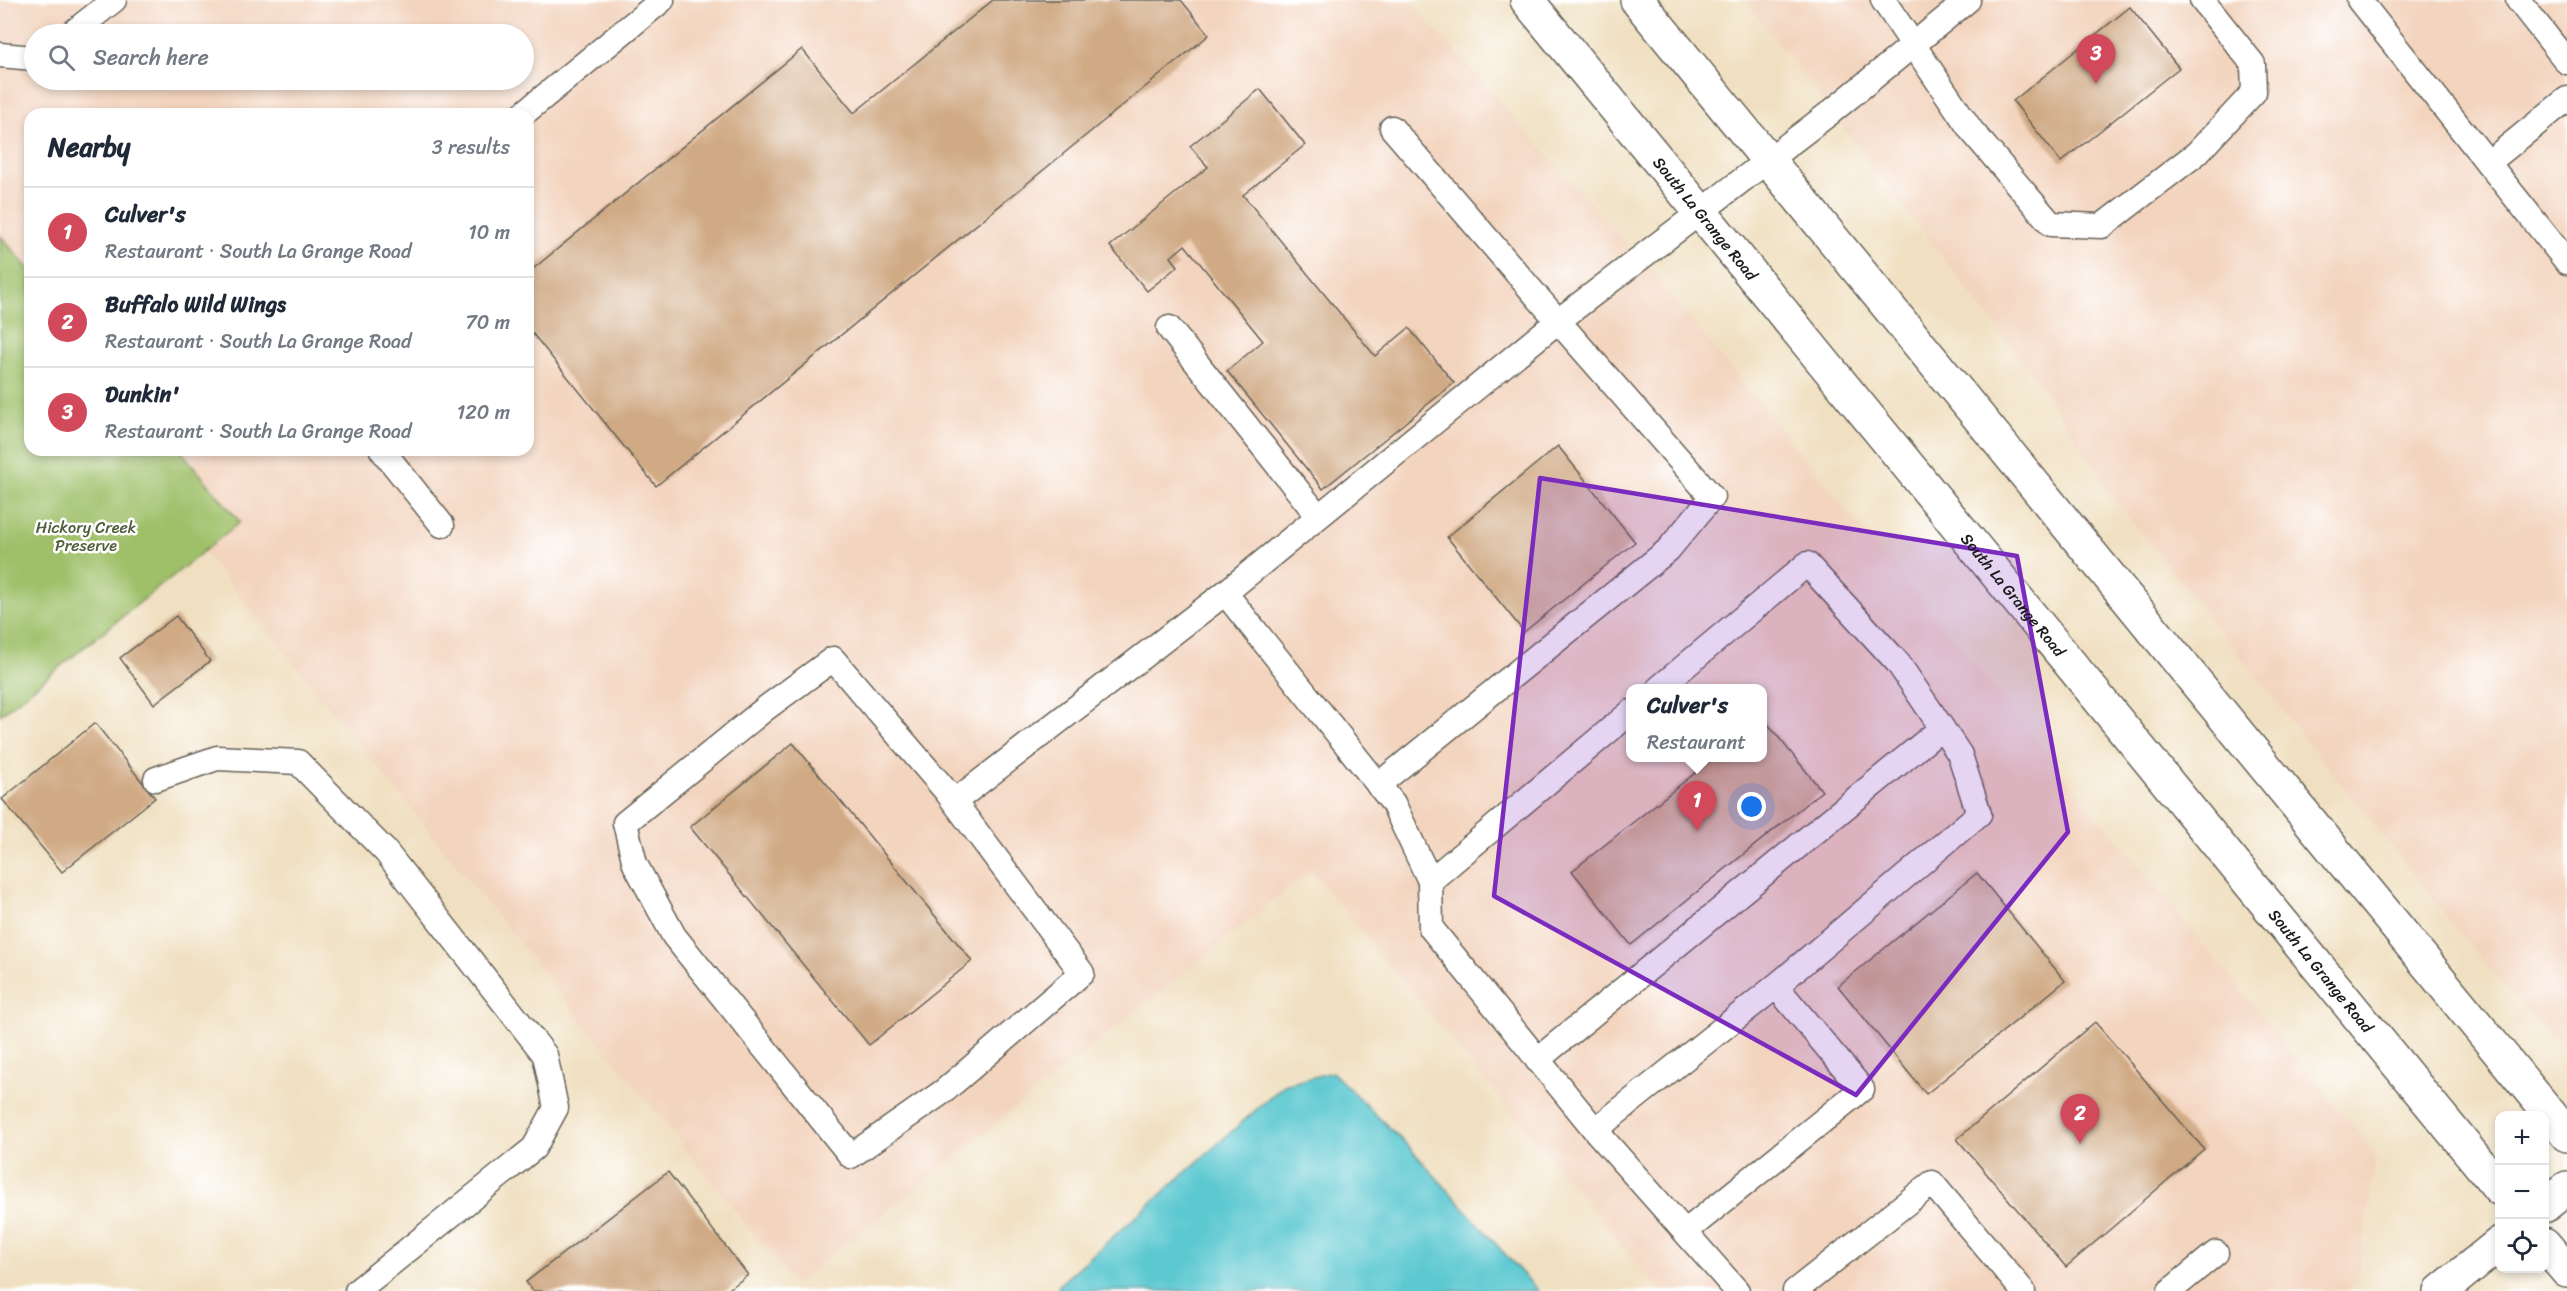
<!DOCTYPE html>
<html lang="en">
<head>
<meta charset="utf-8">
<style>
	:root { --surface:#fff; --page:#f2f2f3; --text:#1f2937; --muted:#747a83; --line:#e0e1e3; --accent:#d1495b }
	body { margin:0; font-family:Sriracha,sans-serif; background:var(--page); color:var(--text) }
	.controls { position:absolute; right:18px; bottom:18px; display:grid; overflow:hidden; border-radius:12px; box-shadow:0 3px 9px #0003 }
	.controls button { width:54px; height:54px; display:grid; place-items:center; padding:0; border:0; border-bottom:2px solid var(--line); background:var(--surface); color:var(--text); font:30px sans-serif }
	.you { position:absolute; left:1752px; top:807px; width:21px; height:21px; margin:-15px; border:4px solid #fff; border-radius:50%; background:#1a73e8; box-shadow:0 0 0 9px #1a73e833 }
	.badge { display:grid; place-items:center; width:39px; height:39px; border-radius:50%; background:var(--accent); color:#fff; font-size:20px; font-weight:700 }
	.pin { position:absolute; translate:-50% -50px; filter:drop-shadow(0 2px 3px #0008) }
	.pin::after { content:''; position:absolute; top:32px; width:21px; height:18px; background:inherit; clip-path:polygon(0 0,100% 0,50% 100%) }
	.popup { position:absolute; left:1626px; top:684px; width:141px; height:78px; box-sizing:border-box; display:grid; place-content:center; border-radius:12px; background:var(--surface); filter:drop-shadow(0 2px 4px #0005); font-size:20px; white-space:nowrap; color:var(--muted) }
	.popup b { font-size:22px; color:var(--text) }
	.popup::after { content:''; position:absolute; left:50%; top:100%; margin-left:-12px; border:12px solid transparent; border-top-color:var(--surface) }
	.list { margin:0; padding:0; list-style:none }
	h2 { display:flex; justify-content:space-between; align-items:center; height:78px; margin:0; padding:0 24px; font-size:26px }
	h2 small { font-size:20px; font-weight:400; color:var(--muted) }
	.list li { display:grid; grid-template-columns:39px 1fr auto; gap:18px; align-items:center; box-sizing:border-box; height:90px; padding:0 24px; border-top:2px solid var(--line) }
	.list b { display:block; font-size:22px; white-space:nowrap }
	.list p { margin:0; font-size:20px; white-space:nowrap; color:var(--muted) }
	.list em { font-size:20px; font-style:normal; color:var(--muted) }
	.icon { flex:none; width:33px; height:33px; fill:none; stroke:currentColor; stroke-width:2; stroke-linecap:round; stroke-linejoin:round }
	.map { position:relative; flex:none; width:2567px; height:1291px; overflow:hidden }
	.search { position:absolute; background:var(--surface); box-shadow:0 3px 9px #0003; left:24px; top:24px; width:510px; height:66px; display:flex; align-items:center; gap:15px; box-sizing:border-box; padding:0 21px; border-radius:33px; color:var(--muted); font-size:22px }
	.panel { position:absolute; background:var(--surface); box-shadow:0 3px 9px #0003; left:24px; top:108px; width:510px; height:348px; border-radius:18px }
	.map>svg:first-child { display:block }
	.built { fill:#f3d4be; fill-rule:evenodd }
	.green { fill:#9fc069; stroke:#5e6e42; stroke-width:1.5 }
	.water { fill:#5bc8d0; stroke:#3c7276; stroke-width:1.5 }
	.building { fill:#d0aa85 }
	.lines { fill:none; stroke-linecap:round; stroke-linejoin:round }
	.service-casing { stroke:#666156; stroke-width:27 }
	.minor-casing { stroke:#666156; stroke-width:36 }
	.primary-casing { stroke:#666156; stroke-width:36 }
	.service { stroke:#fff; stroke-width:24 }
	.minor { stroke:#fff; stroke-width:33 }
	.primary { stroke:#fff; stroke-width:33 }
	.marked { fill:#7b2cbf; fill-opacity:0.2; stroke:#7b2cbf; stroke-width:4.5; stroke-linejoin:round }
	.labels { text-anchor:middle; stroke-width:5; stroke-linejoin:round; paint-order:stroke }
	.street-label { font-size:16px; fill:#1c1c1c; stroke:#fff }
	.park-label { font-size:16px; fill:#505e3b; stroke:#fff }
</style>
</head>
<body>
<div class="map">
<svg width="2567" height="1291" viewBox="0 0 2567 1291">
	<rect width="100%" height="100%" fill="#fff"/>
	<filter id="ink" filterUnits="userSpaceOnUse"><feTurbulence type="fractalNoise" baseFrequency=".0167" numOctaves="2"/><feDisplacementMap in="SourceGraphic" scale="12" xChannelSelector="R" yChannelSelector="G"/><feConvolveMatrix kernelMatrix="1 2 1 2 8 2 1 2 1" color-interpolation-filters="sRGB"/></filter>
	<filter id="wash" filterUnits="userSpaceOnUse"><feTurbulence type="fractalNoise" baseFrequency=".008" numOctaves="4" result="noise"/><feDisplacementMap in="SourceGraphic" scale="24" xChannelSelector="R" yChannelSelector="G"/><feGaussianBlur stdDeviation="1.35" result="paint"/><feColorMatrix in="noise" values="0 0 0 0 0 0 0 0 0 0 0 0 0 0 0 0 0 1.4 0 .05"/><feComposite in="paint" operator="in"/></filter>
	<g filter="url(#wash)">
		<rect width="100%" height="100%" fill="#f0e0c1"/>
		<g class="built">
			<path d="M 0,0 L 1409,0 L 1647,266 L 2376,1155 L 2359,1277 L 2345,1291 L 1660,1291 L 1311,871 L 795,1285 L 203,551 L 240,522 L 180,450 L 528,450 L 528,114 L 30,114 L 30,271 L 0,235 ZM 34,34 L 524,34 L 524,80 L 34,80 ZM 1631,688 L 1763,688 L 1763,758 L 1631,758 Z"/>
			<path d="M 1745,0 L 2567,0 L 2567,1055 L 2477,955 L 2118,504 L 2042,387 Z"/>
		</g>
		<path class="green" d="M 0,235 L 30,271 L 30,450 L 180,450 L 240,522 L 0,715 Z"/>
		<path class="water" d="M 1332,1072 L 1411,1149 L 1538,1291 L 1058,1291 L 1059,1285 L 1284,1085 Z"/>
		<g id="blocks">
			<g class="building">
				<path d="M 993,0 L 1181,0 L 1209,35 L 656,486 L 528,328 L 528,273 L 802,49 L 854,113 Z"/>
				<path d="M 2130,7 L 2179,68 L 2061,162 L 2013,101 Z"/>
				<path d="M 1260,89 L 1305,145 L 1243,195 L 1375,356 L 1409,328 L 1454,383 L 1323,489 L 1227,371 L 1263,341 L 1185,245 L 1171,257 L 1178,266 L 1147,291 L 1110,246 L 1208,167 L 1190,146 Z"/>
				<path d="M 1558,446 L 1635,542 L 1524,632 L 1447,537 Z"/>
				<path d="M 176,616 L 210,661 L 154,704 L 120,658 Z"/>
				<path d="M 1763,718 L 1822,791 L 1631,945 L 1572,871 L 1714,758 L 1763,758 Z"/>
				<path d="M 95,723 L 155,798 L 62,872 L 2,799 Z"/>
				<path d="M 793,743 L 972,961 L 869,1045 L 690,827 Z"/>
				<path d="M 1977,873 L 2065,981 L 1926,1094 L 1838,986 Z"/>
				<path d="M 2095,1022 L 2204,1149 L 2066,1267 L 1957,1139 Z"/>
				<path d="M 668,1172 L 748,1275 L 726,1291 L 533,1291 L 526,1282 Z"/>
			</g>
		</g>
	</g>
	<g filter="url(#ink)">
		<use href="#blocks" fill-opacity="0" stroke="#666156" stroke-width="1.5"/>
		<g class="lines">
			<g class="service-casing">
				<g id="service">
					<path d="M 1883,0 L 1971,130 L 2051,224 L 2102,226 L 2197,153 L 2254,92 L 2253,64 L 2202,0"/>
					<path d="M 2359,0 L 2488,163 L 2567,99"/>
					<path d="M 2518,0 L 2567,62"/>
					<path d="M 71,34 L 114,0"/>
					<path d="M 0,55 L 34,58"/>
					<path d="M 523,114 L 662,0"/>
					<path d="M 1392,128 L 1558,321 L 1831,112 L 1968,0"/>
					<path d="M 2488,163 L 2567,262"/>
					<path d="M 1169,328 L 1318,516"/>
					<path d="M 382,450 L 442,525"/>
					<path d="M 1659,688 L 1807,564 L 1898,663 L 1942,728 L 1960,755 L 1979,814 L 1776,986"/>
					<path d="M 156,779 L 217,758 L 298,762 L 386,852 L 545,1055 L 556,1108 L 534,1148 L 357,1291"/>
					<path d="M 1378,785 L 1668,550 L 1712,497 L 1558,321 L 1225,593 L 1393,803 L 1430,881 L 1631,712"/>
					<path d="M 946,791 L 1082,973 L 944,1091 L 851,1156 L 674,936 L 635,864 L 625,823 L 766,708 L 833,659 L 946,791 L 955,801 L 1225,593"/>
					<path d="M 1430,881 L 1431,928 L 1595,1130"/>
					<path d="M 1537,1060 L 1942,728"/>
					<path d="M 1685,1232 L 1862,1089 L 1776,986 L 1595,1130 L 1737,1291"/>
					<path d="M 1795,1291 L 1932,1183 L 2023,1291"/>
					<path d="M 2170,1291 L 2216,1253"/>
				</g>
			</g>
			<g class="minor-casing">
				<g id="minor">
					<path d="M 2544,1206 L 2567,1188"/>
					<path d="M 2441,1291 L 2500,1243"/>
				</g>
			</g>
			<g class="primary-casing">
				<g id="primary">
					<path id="s1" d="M 1527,0 L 2500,1189"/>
					<path d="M 1637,0 L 2567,1135"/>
					<path d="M 2544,1244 L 2567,1271"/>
				</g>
			</g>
			<use href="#service" class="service"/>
			<use href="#minor" class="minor"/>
			<use href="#primary" class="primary"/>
		</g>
	</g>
	<path class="marked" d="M 1540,478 L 2017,556 L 2068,832 L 1856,1095 L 1494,896 Z"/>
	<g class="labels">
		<g class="street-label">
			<text dy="6" stroke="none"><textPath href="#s1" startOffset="282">South La Grange Road</textPath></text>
			<text dy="6" stroke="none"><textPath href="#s1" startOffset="768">South La Grange Road</textPath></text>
			<text dy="6" stroke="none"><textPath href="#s1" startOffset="1254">South La Grange Road</textPath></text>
		</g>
		<g class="park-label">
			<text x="86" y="533">Hickory Creek<tspan x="86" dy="18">Preserve</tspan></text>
		</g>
	</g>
</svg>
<div class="controls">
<button>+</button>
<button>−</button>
<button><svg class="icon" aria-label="locate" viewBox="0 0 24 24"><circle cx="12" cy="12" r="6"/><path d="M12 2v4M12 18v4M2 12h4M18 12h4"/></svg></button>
</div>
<div class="you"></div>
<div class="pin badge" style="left:1697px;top:831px">1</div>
<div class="popup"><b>Culver's</b>Restaurant</div>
<div class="pin badge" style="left:2080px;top:1144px">2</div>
<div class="pin badge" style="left:2096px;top:84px">3</div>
<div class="search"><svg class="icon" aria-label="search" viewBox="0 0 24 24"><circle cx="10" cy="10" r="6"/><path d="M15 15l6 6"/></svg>Search here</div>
<section class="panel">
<h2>Nearby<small>3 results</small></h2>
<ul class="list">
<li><span class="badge">1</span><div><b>Culver's</b><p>Restaurant · South La Grange Road</p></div><em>10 m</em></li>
<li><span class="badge">2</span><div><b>Buffalo Wild Wings</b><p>Restaurant · South La Grange Road</p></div><em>70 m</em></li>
<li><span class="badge">3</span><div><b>Dunkin'</b><p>Restaurant · South La Grange Road</p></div><em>120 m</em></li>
</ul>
</section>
</div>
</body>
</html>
